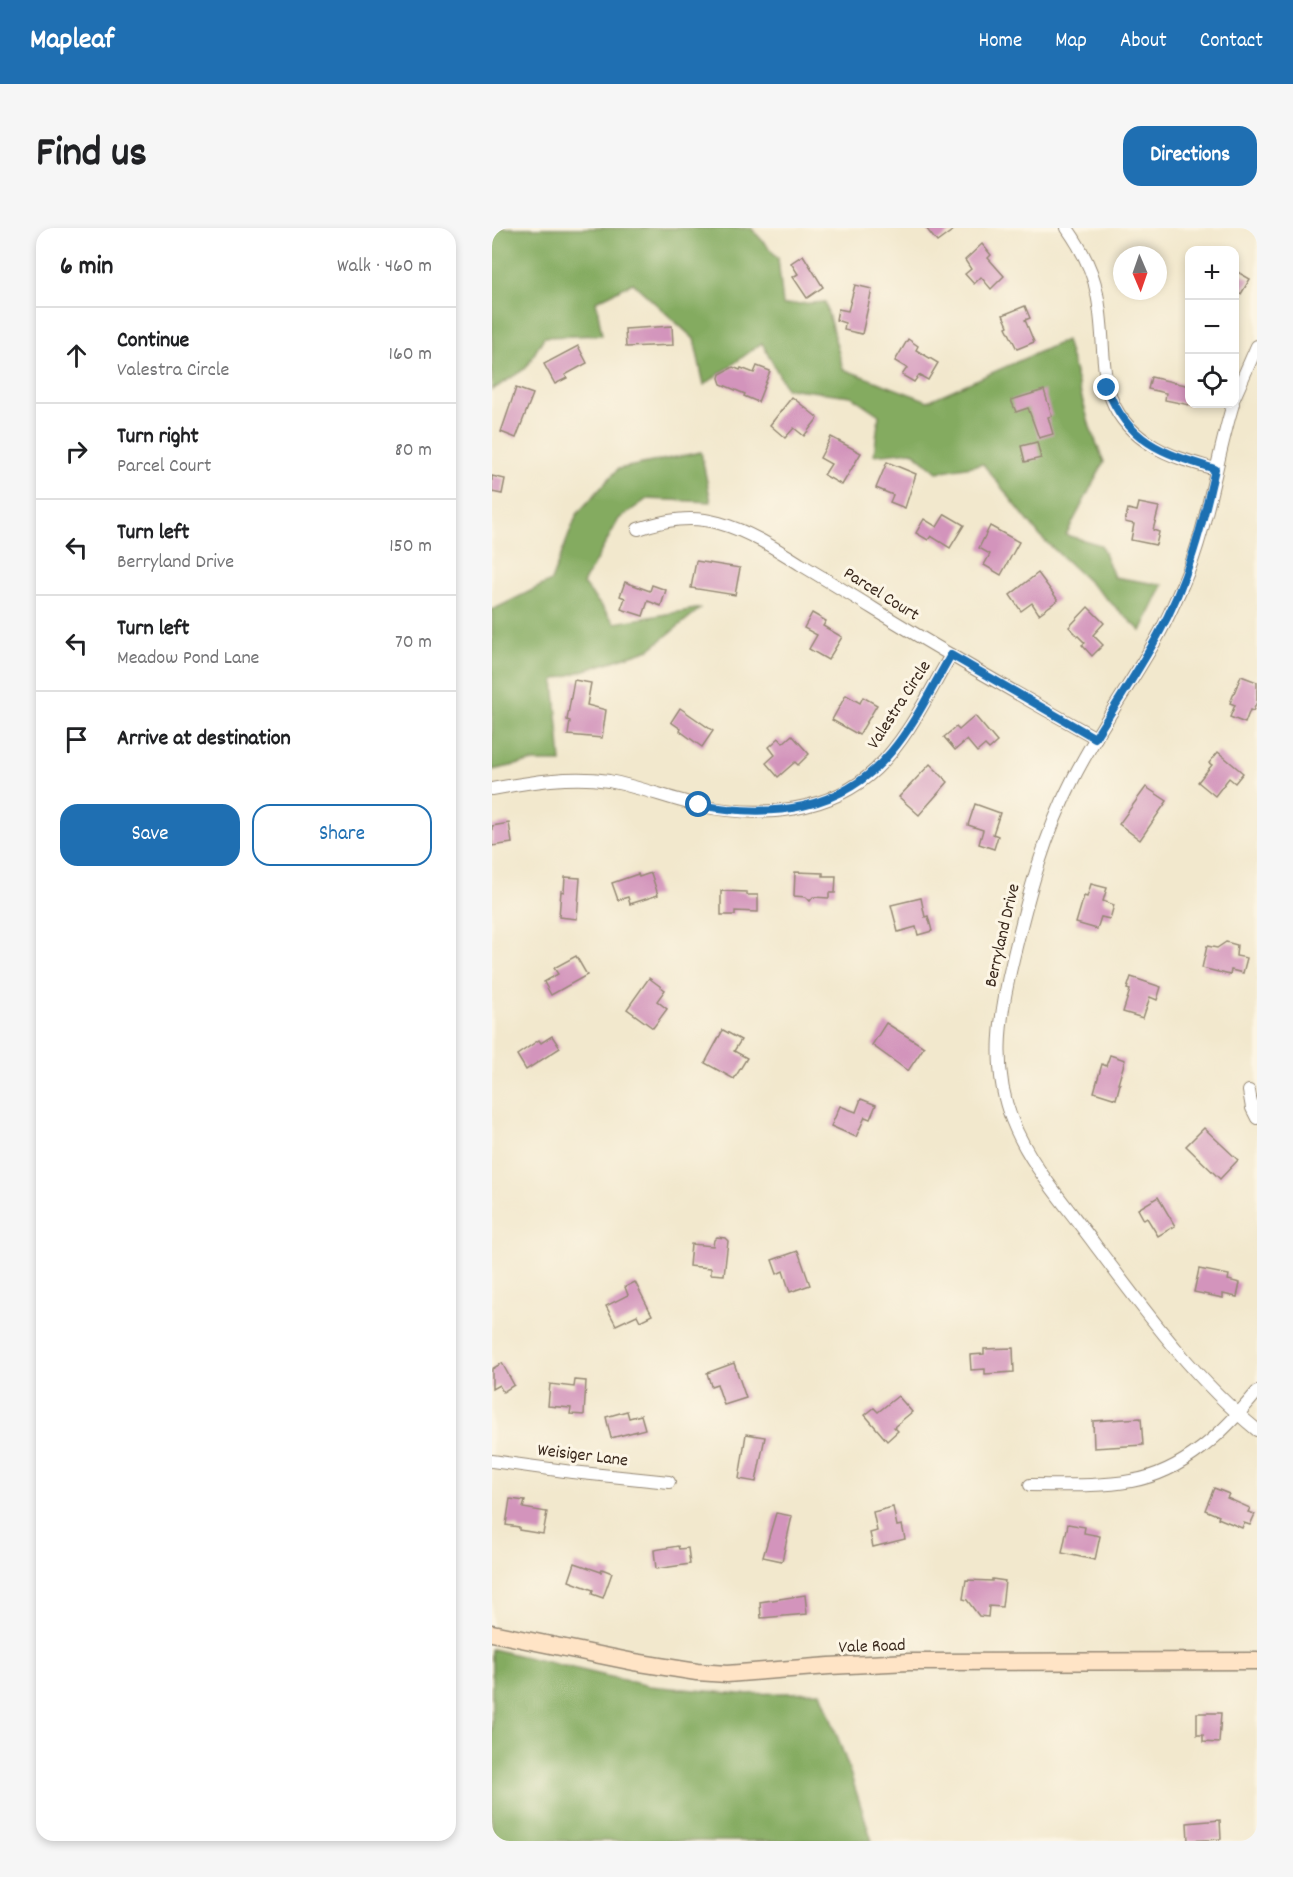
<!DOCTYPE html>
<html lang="en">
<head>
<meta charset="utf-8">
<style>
	:root { --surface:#fff; --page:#f6f6f6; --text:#202124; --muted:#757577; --line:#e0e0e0; --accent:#1f6fb2 }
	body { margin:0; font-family:Dekko,sans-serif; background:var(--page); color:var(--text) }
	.controls { position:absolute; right:18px; top:18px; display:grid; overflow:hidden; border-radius:12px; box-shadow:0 3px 9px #0003 }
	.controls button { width:54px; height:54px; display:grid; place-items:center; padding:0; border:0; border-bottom:2px solid var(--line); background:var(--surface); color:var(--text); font:30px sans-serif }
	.compass { position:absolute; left:621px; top:18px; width:54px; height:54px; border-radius:50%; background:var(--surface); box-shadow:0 3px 9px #0003; rotate:178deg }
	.stop { position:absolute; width:18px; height:18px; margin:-14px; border:4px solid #1f6fb2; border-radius:50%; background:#fff }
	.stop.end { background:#1f6fb2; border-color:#fff; box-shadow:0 2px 6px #0008 }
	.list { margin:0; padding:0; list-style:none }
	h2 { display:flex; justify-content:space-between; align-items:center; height:78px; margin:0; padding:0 24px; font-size:26px }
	h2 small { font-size:20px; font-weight:400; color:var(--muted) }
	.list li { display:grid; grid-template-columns:39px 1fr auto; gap:18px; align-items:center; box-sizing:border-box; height:96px; padding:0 24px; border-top:2px solid var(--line) }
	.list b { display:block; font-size:22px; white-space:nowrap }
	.list p { margin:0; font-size:20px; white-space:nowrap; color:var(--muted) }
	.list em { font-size:20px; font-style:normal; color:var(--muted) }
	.actions { display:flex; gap:12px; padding:18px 24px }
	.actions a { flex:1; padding:14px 0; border:2px solid var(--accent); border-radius:18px; text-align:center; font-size:21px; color:var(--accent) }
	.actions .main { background:var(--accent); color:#fff }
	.icon { flex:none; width:33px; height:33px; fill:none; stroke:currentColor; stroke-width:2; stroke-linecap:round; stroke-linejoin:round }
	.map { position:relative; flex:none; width:765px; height:1613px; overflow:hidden; border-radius:18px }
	header { display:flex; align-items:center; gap:36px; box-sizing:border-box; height:84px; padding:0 30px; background:var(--accent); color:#fff }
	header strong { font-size:28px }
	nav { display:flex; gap:33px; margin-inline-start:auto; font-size:21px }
	.intro { display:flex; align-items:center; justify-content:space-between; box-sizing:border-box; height:144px; padding:0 36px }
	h1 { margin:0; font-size:42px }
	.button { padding:15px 27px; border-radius:18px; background:var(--accent); color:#fff; font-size:21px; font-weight:700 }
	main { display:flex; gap:36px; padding:0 36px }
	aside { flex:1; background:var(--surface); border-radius:18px; box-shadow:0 3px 9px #0003 }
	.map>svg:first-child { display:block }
	.forest { fill:#84ab61; stroke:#606a40; stroke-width:1.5 }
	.building { fill:#d394bc }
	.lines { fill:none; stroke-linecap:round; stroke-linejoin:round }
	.minor-casing { stroke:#968976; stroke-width:14 }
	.secondary-casing { stroke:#968976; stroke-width:19 }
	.minor { stroke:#fff; stroke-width:12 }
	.secondary { stroke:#ffe4c6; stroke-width:16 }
	.route { stroke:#1f6fb2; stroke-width:8 }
	.labels { text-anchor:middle; stroke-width:6; stroke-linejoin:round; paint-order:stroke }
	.street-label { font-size:18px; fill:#3b2a1e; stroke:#fcf5e5 }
</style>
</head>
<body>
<header>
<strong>Mapleaf</strong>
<nav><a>Home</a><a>Map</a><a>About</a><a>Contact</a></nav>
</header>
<div class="intro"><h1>Find us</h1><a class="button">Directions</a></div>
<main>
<aside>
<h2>6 min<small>Walk · 460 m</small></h2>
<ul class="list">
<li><svg class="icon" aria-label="ahead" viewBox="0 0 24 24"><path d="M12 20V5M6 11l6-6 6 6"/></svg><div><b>Continue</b><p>Valestra Circle</p></div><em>160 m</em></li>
<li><svg class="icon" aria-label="right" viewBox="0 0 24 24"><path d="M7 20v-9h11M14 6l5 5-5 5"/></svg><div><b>Turn right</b><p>Parcel Court</p></div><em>80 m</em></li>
<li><svg class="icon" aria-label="left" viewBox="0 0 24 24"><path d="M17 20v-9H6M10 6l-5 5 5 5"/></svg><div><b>Turn left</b><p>Berryland Drive</p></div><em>150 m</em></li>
<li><svg class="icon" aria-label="left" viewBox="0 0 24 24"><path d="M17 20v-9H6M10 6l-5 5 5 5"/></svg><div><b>Turn left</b><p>Meadow Pond Lane</p></div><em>70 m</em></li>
<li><svg class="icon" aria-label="arrive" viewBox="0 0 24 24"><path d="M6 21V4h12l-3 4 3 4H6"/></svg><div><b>Arrive at destination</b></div></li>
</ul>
<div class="actions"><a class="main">Save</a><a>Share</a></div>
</aside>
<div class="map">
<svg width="765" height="1613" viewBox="0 0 765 1613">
	<rect width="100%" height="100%" fill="#fcf5e5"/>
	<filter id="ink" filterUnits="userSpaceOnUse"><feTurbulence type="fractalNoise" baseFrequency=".0167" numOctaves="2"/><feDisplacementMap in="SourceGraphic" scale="12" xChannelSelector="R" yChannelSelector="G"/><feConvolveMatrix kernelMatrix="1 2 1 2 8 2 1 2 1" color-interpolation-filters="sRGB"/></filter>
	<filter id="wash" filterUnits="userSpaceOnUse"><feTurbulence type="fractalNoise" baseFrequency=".008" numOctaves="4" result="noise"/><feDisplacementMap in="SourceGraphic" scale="24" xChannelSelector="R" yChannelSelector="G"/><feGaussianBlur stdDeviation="1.35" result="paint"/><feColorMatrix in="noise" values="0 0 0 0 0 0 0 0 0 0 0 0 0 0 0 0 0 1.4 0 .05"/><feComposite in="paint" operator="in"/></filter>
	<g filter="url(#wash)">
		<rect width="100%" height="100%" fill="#f2e8cd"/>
		<g class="forest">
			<path d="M 0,0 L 259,0 L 286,30 L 291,77 L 333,74 L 351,141 L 436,173 L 574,112 L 598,199 L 612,234 L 574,307 L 609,317 L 622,349 L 671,357 L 649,403 L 548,308 L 491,236 L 445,244 L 420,223 L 382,227 L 387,187 L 359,168 L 294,160 L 270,115 L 212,157 L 202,111 L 141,55 L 104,73 L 110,107 L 52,109 L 34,140 L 0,162 Z"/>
			<path d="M 209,224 L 219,274 L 155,271 L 127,291 L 91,356 L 123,395 L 209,380 L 158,421 L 62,452 L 69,534 L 38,534 L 0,542 L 0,382 L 59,353 L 85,286 L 126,241 Z"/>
			<path d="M 0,1421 L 157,1458 L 249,1466 L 329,1464 L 355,1535 L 380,1613 L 0,1613 Z"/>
		</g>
		<g id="blocks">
			<g class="building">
				<path d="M 434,0 L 464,0 L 445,14 Z"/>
				<path d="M 490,16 L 499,27 L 496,30 L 512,48 L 499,61 L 489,49 L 482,56 L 473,46 L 479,41 L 473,32 Z"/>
				<path d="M 311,27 L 331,59 L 315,70 L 301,49 L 306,46 L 299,35 Z"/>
				<path d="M 742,42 L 758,51 L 749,66 L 742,62 Z"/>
				<path d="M 363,57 L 380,61 L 370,106 L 352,102 L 353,95 L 344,92 L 346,81 L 356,83 Z"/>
				<path d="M 533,78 L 538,90 L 533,92 L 542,114 L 525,121 L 514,99 L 516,98 L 511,87 Z"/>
				<path d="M 180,98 L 181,117 L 134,119 L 133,101 Z"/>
				<path d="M 416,111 L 426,118 L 424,122 L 446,135 L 436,152 L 427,147 L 422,154 L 410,147 L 415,140 L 403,133 Z"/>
				<path d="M 86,118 L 95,135 L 73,147 L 75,150 L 63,156 L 52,136 Z"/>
				<path d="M 265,138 L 278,143 L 266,174 L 252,168 L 253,166 L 229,156 L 227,150 L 228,146 L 241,139 L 248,142 L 249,140 L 262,145 Z"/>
				<path d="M 659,149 L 698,158 L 698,177 L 673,172 L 674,165 L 656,161 Z"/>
				<path d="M 24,160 L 41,166 L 24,210 L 9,204 Z"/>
				<path d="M 552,162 L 560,188 L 556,189 L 561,206 L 547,210 L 536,180 L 524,184 L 519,172 Z"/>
				<path d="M 300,169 L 326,190 L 312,208 L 302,200 L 293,210 L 278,197 Z"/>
				<path d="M 339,209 L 369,225 L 350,257 L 332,247 L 339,236 L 328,230 Z"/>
				<path d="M 545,214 L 549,230 L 533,234 L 529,218 Z"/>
				<path d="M 395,234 L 424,246 L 413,280 L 398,274 L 401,267 L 384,260 Z"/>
				<path d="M 0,248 L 13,251 L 10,266 L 0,264 Z"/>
				<path d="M 647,275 L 667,279 L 661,302 L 667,304 L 664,317 L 639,312 L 642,296 L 633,294 L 636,281 L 645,283 Z"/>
				<path d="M 453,286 L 472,297 L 458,320 L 439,308 L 436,312 L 424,305 L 432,291 L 445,299 Z"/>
				<path d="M 498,298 L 527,314 L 509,347 L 492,337 L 498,326 L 487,320 Z"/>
				<path d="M 204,333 L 248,340 L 243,367 L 199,360 Z"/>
				<path d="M 546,345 L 566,372 L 547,386 L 540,375 L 529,383 L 518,367 Z"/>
				<path d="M 133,354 L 158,363 L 160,357 L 174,362 L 169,378 L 156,373 L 151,388 L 129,381 L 133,370 L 128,368 Z"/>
				<path d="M 596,379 L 612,395 L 601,407 L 611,417 L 600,428 L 590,417 L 593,415 L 577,399 Z"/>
				<path d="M 320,385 L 334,393 L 331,398 L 350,409 L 336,432 L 317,421 L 325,407 L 312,400 Z"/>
				<path d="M 749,448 L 765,454 L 765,474 L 761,483 L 758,482 L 753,495 L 738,489 L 743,477 L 738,475 Z"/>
				<path d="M 82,452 L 99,455 L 95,477 L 114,482 L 110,510 L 76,507 L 78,493 L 75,492 Z"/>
				<path d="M 354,467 L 368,475 L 371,469 L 385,477 L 367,507 L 340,492 Z"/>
				<path d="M 188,480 L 221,503 L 210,519 L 188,503 L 189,501 L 179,494 Z"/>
				<path d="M 483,488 L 505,514 L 497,521 L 493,517 L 485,524 L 475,512 L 463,522 L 452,509 L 464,499 L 467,502 Z"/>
				<path d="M 300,507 L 317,526 L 306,537 L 303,534 L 286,549 L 274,535 L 283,527 L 277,519 L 287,510 L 291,515 Z"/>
				<path d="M 726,524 L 751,545 L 743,555 L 737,550 L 723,568 L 706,554 L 720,537 L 717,535 Z"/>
				<path d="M 438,536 L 456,554 L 427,587 L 407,569 Z"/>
				<path d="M 654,559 L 675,573 L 648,612 L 627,596 Z"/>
				<path d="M 483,576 L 508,585 L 501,606 L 506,608 L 502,621 L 487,616 L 491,602 L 476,597 Z"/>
				<path d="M 17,595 L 20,615 L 0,618 L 0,598 Z"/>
				<path d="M 303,644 L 331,645 L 331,648 L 344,648 L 343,665 L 337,665 L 337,670 L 321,669 L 318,673 L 314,669 L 302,668 Z"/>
				<path d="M 159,645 L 166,667 L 138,676 L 136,669 L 126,672 L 120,655 L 146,646 L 147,649 Z"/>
				<path d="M 73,649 L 88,650 L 85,691 L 67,689 L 69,663 L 72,664 Z"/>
				<path d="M 599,656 L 615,660 L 611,673 L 622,677 L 618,691 L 609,689 L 605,701 L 584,695 L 592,668 L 595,669 Z"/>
				<path d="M 229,663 L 255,664 L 255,667 L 266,667 L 266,684 L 243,683 L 243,687 L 229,687 Z"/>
				<path d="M 429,670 L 433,689 L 436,688 L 440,703 L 426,707 L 424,699 L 406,704 L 399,677 Z"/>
				<path d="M 734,714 L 745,717 L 744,728 L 755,730 L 751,745 L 739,742 L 738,747 L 710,740 L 715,718 L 725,720 Z"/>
				<path d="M 84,728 L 95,747 L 59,767 L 52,754 L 66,746 L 62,740 Z"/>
				<path d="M 639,749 L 669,759 L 665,772 L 658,769 L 651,790 L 631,784 L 638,762 L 635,761 Z"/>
				<path d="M 157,750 L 173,762 L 165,773 L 175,781 L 161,800 L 135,781 Z"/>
				<path d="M 394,795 L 432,819 L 416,843 L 380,817 Z"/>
				<path d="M 231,802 L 249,812 L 242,823 L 255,830 L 242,851 L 213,835 Z"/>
				<path d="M 60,808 L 68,820 L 34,842 L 25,827 L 47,812 L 49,815 Z"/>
				<path d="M 618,827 L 633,832 L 626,856 L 628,856 L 624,871 L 602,864 L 610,836 L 614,838 Z"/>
				<path d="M 369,871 L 384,877 L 378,891 L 373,889 L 364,909 L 339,898 L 348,878 L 364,884 Z"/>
				<path d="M 712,900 L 746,932 L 728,951 L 694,918 Z"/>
				<path d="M 666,969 L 683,998 L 666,1008 L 655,990 L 652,992 L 646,981 Z"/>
				<path d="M 225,1009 L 233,1010 L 236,1013 L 232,1047 L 219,1046 L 219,1040 L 197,1038 L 199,1016 L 221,1018 L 222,1012 Z"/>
				<path d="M 306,1023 L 318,1057 L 298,1064 L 291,1043 L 285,1046 L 280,1032 Z"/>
				<path d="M 707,1041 L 737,1047 L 736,1052 L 748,1055 L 745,1069 L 731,1066 L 731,1070 L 702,1064 Z"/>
				<path d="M 143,1054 L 160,1087 L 148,1093 L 145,1087 L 124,1097 L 114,1078 L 136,1067 L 133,1059 Z"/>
				<path d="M 521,1120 L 522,1144 L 493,1146 L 493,1141 L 479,1142 L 478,1127 L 492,1126 L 492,1121 Z"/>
				<path d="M 10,1135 L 22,1157 L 11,1164 L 7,1157 L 0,1161 L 0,1141 Z"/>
				<path d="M 242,1135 L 254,1170 L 232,1177 L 225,1156 L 219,1158 L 215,1145 Z"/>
				<path d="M 83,1152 L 94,1153 L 92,1187 L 78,1186 L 79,1180 L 56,1178 L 58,1156 L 82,1159 Z"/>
				<path d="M 406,1168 L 420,1184 L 402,1199 L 406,1203 L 395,1213 L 373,1187 L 382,1180 L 386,1184 Z"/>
				<path d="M 135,1183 L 137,1190 L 149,1187 L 153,1201 L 119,1210 L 114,1189 Z"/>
				<path d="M 649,1190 L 651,1217 L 602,1220 L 601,1193 Z"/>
				<path d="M 254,1206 L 273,1209 L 264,1254 L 247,1251 Z"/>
				<path d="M 722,1260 L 737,1266 L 735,1270 L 758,1280 L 756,1284 L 763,1286 L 758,1297 L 752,1295 L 750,1300 L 726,1290 L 727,1288 L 713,1282 Z"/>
				<path d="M 18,1271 L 33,1273 L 31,1280 L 55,1284 L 51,1306 L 27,1302 L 27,1299 L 14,1297 Z"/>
				<path d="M 401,1279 L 405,1298 L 410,1297 L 413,1311 L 381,1319 L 378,1305 L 385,1303 L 381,1284 Z"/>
				<path d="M 284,1285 L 300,1288 L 290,1333 L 271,1329 Z"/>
				<path d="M 576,1296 L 593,1299 L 592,1305 L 608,1308 L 603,1332 L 570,1325 Z"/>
				<path d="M 186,1318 L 187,1321 L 196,1320 L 198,1336 L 164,1341 L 162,1322 Z"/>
				<path d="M 83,1335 L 109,1344 L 110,1341 L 120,1345 L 111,1370 L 100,1366 L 101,1362 L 77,1353 Z"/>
				<path d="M 500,1351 L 513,1353 L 510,1379 L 497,1378 L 496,1389 L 487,1388 L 475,1372 L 471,1371 L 474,1352 L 500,1353 Z"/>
				<path d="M 313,1367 L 315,1386 L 269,1390 L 268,1374 Z"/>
				<path d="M 705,1485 L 729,1485 L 727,1515 L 711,1514 L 711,1507 L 705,1507 Z"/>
				<path d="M 728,1592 L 729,1611 L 696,1613 L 695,1595 Z"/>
			</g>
		</g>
	</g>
	<g filter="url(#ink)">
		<use href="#blocks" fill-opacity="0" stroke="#968976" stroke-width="1.5"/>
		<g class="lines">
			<g class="minor-casing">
				<g id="minor">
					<path d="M 575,0 C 589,20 601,41 605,66 C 618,127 597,181 663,219 C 682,230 703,235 723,241"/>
					<path d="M 742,170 L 765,118"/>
					<path d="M 741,176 C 723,235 716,299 691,356 C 683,373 675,392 666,408 C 639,456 607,500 582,549 C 552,607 536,668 521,731 C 508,784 499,840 520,892 C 538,938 575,978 604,1018 C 653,1083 701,1150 765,1202"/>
					<path d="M 146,301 C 173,292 199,287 227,295 C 256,303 283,320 308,336 C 333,351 358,366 382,381 C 455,426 529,468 604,510"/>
					<path d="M 0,561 C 38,554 79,547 117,553 C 148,559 178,571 209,578 C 269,590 338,585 384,541 C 417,509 436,466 459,427"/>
					<path d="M 757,863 L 760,880 L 765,890"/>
					<path d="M 0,1233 L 80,1244 L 177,1254"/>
					<path d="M 538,1257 C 571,1257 607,1259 639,1253 C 692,1244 732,1204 765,1164"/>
				</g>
			</g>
			<g class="secondary-casing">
				<path id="secondary" d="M 0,1405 L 142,1434 L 205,1444 L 235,1446 L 337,1438 L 417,1434 L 765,1433"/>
			</g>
			<use href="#minor" class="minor"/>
			<use href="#secondary" class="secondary"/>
		</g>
	</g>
	<g class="lines" filter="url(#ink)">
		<path class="route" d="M 207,577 C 279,590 349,584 399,524 C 423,496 440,459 459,427 L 603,510 C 624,476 647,442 666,407 C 695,355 710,299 723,241 C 671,225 636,215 615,160"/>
	</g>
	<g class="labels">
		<g class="street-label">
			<text transform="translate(390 365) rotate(32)" y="6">Parcel Court</text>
			<text transform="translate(406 476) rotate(-57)" y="6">Valestra Circle</text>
			<text transform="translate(509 707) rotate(-77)" y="6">Berryland Drive</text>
			<text transform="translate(91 1226) rotate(7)" y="6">Weisiger Lane</text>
			<text transform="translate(380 1417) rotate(-2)" y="6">Vale Road</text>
		</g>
	</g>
</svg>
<div class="controls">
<button>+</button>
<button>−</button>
<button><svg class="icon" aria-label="locate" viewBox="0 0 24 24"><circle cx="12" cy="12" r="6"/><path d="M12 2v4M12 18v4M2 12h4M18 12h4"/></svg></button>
</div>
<svg class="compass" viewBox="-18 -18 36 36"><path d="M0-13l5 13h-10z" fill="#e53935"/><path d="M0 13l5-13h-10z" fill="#757577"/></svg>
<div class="stop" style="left:207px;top:577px"></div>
<div class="stop end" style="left:615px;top:160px"></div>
</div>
</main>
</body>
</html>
